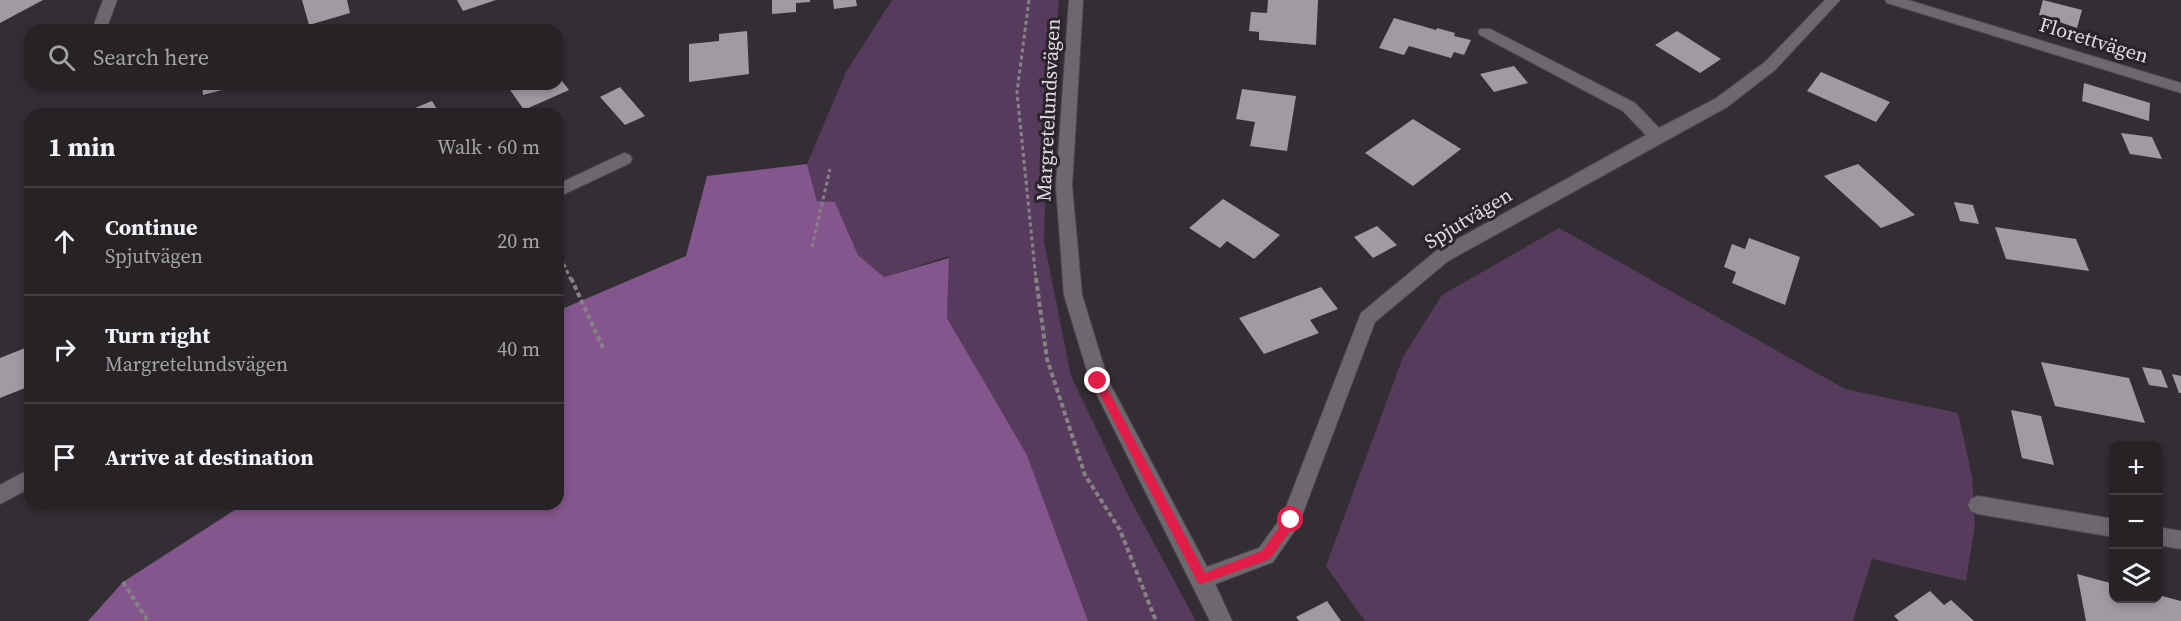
<!DOCTYPE html>
<html lang="en">
<head>
<meta charset="utf-8">
<style>
	:root { --surface:#262226; --page:#2e2a2e; --text:#f1f3f6; --muted:#a4a4a7; --line:#423f43 }
	body { margin:0; font-family:"Source Serif 4",serif; background:var(--page); color:var(--text) }
	.controls { position:absolute; right:18px; bottom:18px; display:grid; overflow:hidden; border-radius:12px; box-shadow:0 3px 9px #0003 }
	.controls button { width:54px; height:54px; display:grid; place-items:center; padding:0; border:0; border-bottom:2px solid var(--line); background:var(--surface); color:var(--text); font:30px sans-serif }
	.stop { position:absolute; width:18px; height:18px; margin:-14px; border:4px solid #e11d48; border-radius:50%; background:#fff }
	.stop.end { background:#e11d48; border-color:#fff; box-shadow:0 2px 6px #0008 }
	.list { margin:0; padding:0; list-style:none }
	h2 { display:flex; justify-content:space-between; align-items:center; height:78px; margin:0; padding:0 24px; font-size:26px }
	h2 small { font-size:20px; font-weight:400; color:var(--muted) }
	.list li { display:grid; grid-template-columns:39px 1fr auto; gap:18px; align-items:center; box-sizing:border-box; height:108px; padding:0 24px; border-top:2px solid var(--line) }
	.list b { display:block; font-size:22px; white-space:nowrap }
	.list p { margin:0; font-size:20px; white-space:nowrap; color:var(--muted) }
	.list em { font-size:20px; font-style:normal; color:var(--muted) }
	.icon { flex:none; width:33px; height:33px; fill:none; stroke:currentColor; stroke-width:2; stroke-linecap:round; stroke-linejoin:round }
	.map { position:relative; flex:none; width:2181px; height:621px; overflow:hidden }
	.search { position:absolute; background:var(--surface); box-shadow:0 3px 9px #0003; left:24px; top:24px; width:540px; height:66px; display:flex; align-items:center; gap:15px; box-sizing:border-box; padding:0 21px; border-radius:18px; color:var(--muted); font-size:22px }
	.panel { position:absolute; background:var(--surface); box-shadow:0 3px 9px #0003; left:24px; top:108px; width:540px; height:402px; border-radius:18px }
	.map>svg:first-child { display:block }
	.green { fill:#573b5c }
	.water { fill:#84568d }
	.building { fill:#a09ba1 }
	.lines { fill:none; stroke-linecap:round; stroke-linejoin:round }
	.minor-casing { stroke:#4d4a4d; stroke-width:2 }
	.path-far1 { stroke:#858185; stroke-width:3; stroke-dasharray:4 3; stroke-linecap:butt }
	.path { stroke:#858185; stroke-width:4; stroke-dasharray:5 3; stroke-linecap:butt }
	.minor { fill:#6d686d; fill-rule:evenodd }
	.route { fill:#e11d48 }
	.labels { text-anchor:middle; stroke-width:6; stroke-linejoin:round; paint-order:stroke }
	.street-label { font-size:20px; fill:#e0dde0; stroke:#282429 }
</style>
</head>
<body>
<div class="map">
<svg width="2181" height="621" viewBox="0 0 2181 621">
	<rect width="100%" height="100%" fill="#322e33"/>
	<g class="green">
		<path d="M 892,0 L 1059,0 L 1047,146 L 1044,241 L 1071,376 L 1129,497 L 1196,621 L 1088,621 L 1027,455 L 947,318 L 949,256 L 884,277 L 858,255 L 835,202 L 817,201 L 807,164 L 846,72 Z"/>
		<path d="M 1559,228 L 1845,389 L 1958,413 L 1972,476 L 1975,524 L 1966,581 L 1872,559 L 1853,621 L 1365,621 L 1326,566 L 1403,357 L 1442,295 Z"/>
	</g>
	<path class="water" d="M 807,164 L 817,201 L 835,202 L 858,255 L 884,277 L 949,258 L 947,318 L 1027,455 L 1088,621 L 88,621 L 123,582 L 244,504 L 558,504 L 558,308 L 562,309 L 686,256 L 707,176 Z"/>
	<g class="building">
		<path d="M 0,0 L 43,0 L 0,23 Z"/>
		<path d="M 302,0 L 347,0 L 350,13 L 309,25 Z"/>
		<path d="M 457,0 L 496,0 L 463,11 Z"/>
		<path d="M 772,0 L 810,0 L 810,2 L 796,3 L 796,12 L 772,14 Z"/>
		<path d="M 833,0 L 856,0 L 857,6 L 834,9 Z"/>
		<path d="M 1268,0 L 1318,0 L 1316,45 L 1259,40 L 1259,32 L 1249,31 L 1251,12 L 1267,13 Z"/>
		<path d="M 2043,0 L 2082,10 L 2077,28 L 2039,15 Z"/>
		<path d="M 1394,18 L 1436,30 L 1437,28 L 1455,33 L 1454,36 L 1471,40 L 1464,55 L 1454,52 L 1451,58 L 1409,46 L 1404,55 L 1379,48 Z"/>
		<path d="M 747,31 L 749,74 L 689,82 L 689,44 L 719,41 L 719,34 Z"/>
		<path d="M 1677,31 L 1721,59 L 1700,73 L 1655,45 Z"/>
		<path d="M 1514,66 L 1528,83 L 1494,92 L 1480,74 Z"/>
		<path d="M 1821,72 L 1890,102 L 1876,122 L 1807,91 Z"/>
		<path d="M 558,76 L 569,90 L 524,110 L 506,84 L 558,84 Z"/>
		<path d="M 2084,83 L 2150,103 L 2149,121 L 2082,101 Z"/>
		<path d="M 202,84 L 237,84 L 237,86 L 203,95 Z"/>
		<path d="M 620,87 L 645,116 L 625,125 L 600,97 Z"/>
		<path d="M 1242,89 L 1296,96 L 1287,151 L 1250,146 L 1255,122 L 1236,119 Z"/>
		<path d="M 432,101 L 440,114 L 400,114 Z"/>
		<path d="M 1413,119 L 1461,149 L 1413,186 L 1365,153 Z"/>
		<path d="M 2121,133 L 2152,137 L 2162,159 L 2130,154 Z"/>
		<path d="M 1858,164 L 1915,215 L 1881,228 L 1824,176 Z"/>
		<path d="M 1223,199 L 1280,235 L 1254,259 L 1227,241 L 1220,248 L 1189,228 Z"/>
		<path d="M 1954,202 L 1973,205 L 1979,224 L 1960,221 Z"/>
		<path d="M 1377,226 L 1397,245 L 1373,258 L 1354,237 Z"/>
		<path d="M 1995,227 L 2076,239 L 2089,271 L 2006,259 Z"/>
		<path d="M 1749,238 L 1800,257 L 1785,305 L 1732,283 L 1736,272 L 1724,267 L 1732,244 L 1745,249 Z"/>
		<path d="M 1321,287 L 1338,309 L 1310,320 L 1319,333 L 1264,354 L 1239,318 Z"/>
		<path d="M 30,346 L 30,386 L 0,398 L 0,358 Z"/>
		<path d="M 2041,362 L 2129,378 L 2145,423 L 2055,406 Z"/>
		<path d="M 2142,367 L 2161,370 L 2168,388 L 2149,385 Z"/>
		<path d="M 2172,374 L 2181,376 L 2181,393 L 2179,393 Z"/>
		<path d="M 2011,410 L 2041,416 L 2054,465 L 2022,458 Z"/>
		<path d="M 2077,574 L 2114,584 L 2114,598 L 2158,598 L 2158,595 L 2181,601 L 2181,621 L 2086,621 Z"/>
		<path d="M 1930,591 L 1944,605 L 1951,600 L 1974,621 L 1899,621 L 1894,616 Z"/>
		<path d="M 1327,601 L 1341,621 L 1299,621 L 1296,617 Z"/>
	</g>
	<g class="lines">
		<g class="minor-casing">
			<g id="minor">
				<path d="M 103,0 L 117,0 L 106,30 L 92,30 Z"/>
				<path d="M 1069,0 L 1083,0 L 1072,186 L 1082,295 L 1108,380 L 1207,567 L 1259,548 L 1283,515 L 1361,313 L 1436,251 L 1646,135 L 1623,111 L 1480,35 L 1478,32 L 1480,29 L 1490,29 L 1635,103 L 1659,128 L 1715,99 L 1765,62 L 1825,0 L 1840,0 L 1775,70 L 1727,107 L 1448,261 L 1375,322 L 1298,526 L 1273,562 L 1215,584 L 1232,621 L 1210,621 L 1090,381 L 1064,295 L 1056,186 Z"/>
				<path d="M 1885,0 L 1908,0 L 2181,83 L 2181,93 L 1887,3 Z"/>
				<path d="M 624,153 L 630,155 L 632,159 L 630,163 L 558,197 L 558,184 Z"/>
				<path d="M 30,469 L 30,488 L 0,504 L 0,485 Z"/>
				<path d="M 1978,496 L 2114,519 L 2114,537 L 1978,514 L 1971,511 L 1968,505 L 1971,499 Z"/>
				<path d="M 2158,527 L 2181,531 L 2181,549 L 2158,545 Z"/>
			</g>
		</g>
		<g class="path-far1">
			<path d="M 1029,0 L 1017,92 L 1036,280"/>
			<path d="M 812,247 L 830,169"/>
			<path d="M 558,251 L 571,280"/>
		</g>
		<g class="path">
			<path d="M 571,278 L 604,350"/>
			<path d="M 1036,278 L 1047,359 L 1085,475 L 1120,530 L 1156,621"/>
			<path d="M 123,582 L 148,621"/>
		</g>
		<use href="#minor" class="minor"/>
	</g>
	<path class="route" d="M 1098,377 L 1102,378 L 1205,573 L 1262,551 L 1287,517 L 1295,517 L 1295,524 L 1270,559 L 1202,584 L 1198,583 L 1093,381 Z"/>
	<g class="labels">
		<g class="street-label">
			<text transform="translate(2094 40) rotate(17)" y="7">Florettvägen</text>
			<text transform="translate(1048 110) rotate(-87)" y="7">Margretelundsvägen</text>
			<text transform="translate(1468 218) rotate(-31)" y="7">Spjutvägen</text>
		</g>
	</g>
</svg>
<div class="controls">
<button>+</button>
<button>−</button>
<button><svg class="icon" aria-label="layers" viewBox="0 0 24 24"><path d="M12 4l9 5-9 5-9-5zM3 14l9 5 9-5"/></svg></button>
</div>
<div class="stop" style="left:1291px;top:520px"></div>
<div class="stop end" style="left:1098px;top:381px"></div>
<div class="search"><svg class="icon" aria-label="search" viewBox="0 0 24 24"><circle cx="10" cy="10" r="6"/><path d="M15 15l6 6"/></svg>Search here</div>
<section class="panel">
<h2>1 min<small>Walk · 60 m</small></h2>
<ul class="list">
<li><svg class="icon" aria-label="ahead" viewBox="0 0 24 24"><path d="M12 20V5M6 11l6-6 6 6"/></svg><div><b>Continue</b><p>Spjutvägen</p></div><em>20 m</em></li>
<li><svg class="icon" aria-label="right" viewBox="0 0 24 24"><path d="M7 20v-9h11M14 6l5 5-5 5"/></svg><div><b>Turn right</b><p>Margretelundsvägen</p></div><em>40 m</em></li>
<li><svg class="icon" aria-label="arrive" viewBox="0 0 24 24"><path d="M6 21V4h12l-3 4 3 4H6"/></svg><div><b>Arrive at destination</b></div></li>
</ul>
</section>
</div>
</body>
</html>
